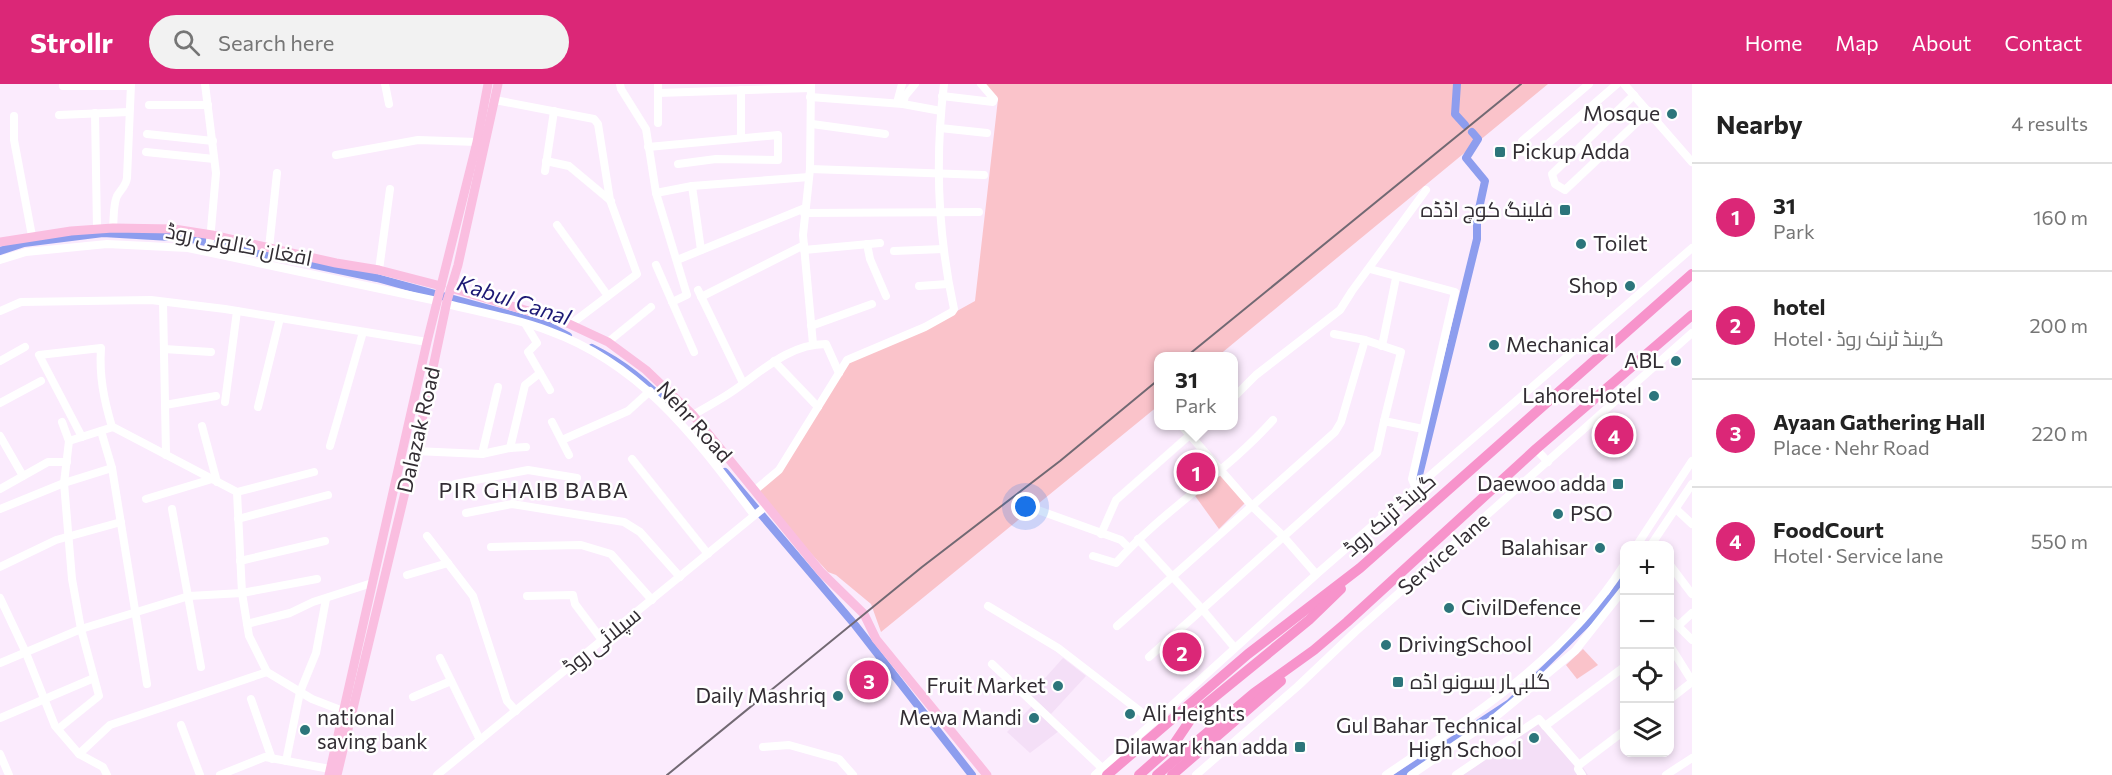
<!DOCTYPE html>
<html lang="en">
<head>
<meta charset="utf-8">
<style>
	:root { --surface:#fff; --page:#f2f2f2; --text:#222; --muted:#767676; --line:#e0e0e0; --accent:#db2777 }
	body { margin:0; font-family:Commissioner,Cairo,sans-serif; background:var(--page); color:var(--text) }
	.controls { position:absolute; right:18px; bottom:18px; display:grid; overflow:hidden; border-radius:12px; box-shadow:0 3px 9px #0003 }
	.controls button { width:54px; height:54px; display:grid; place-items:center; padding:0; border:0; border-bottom:2px solid var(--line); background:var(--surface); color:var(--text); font:30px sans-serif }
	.you { position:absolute; left:1026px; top:423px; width:21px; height:21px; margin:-15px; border:4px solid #fff; border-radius:50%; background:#1a73e8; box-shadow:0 0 0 9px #1a73e833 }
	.badge { display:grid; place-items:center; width:39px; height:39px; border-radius:50%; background:var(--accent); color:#fff; font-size:20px; font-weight:700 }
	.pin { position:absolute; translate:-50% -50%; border:3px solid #fff; box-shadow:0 2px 6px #0006 }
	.popup { position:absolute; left:1154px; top:268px; width:84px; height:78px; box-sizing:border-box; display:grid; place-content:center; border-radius:12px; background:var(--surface); filter:drop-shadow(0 2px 4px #0005); font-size:20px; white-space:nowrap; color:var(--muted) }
	.popup b { font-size:22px; color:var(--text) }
	.popup::after { content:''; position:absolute; left:50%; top:100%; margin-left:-12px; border:12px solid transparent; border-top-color:var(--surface) }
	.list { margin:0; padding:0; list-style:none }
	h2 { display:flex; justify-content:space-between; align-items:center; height:78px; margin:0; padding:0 24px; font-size:26px }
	h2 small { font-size:20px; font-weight:400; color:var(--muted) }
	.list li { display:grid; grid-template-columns:39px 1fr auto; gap:18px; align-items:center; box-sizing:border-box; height:108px; padding:0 24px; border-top:2px solid var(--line) }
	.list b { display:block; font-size:22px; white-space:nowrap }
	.list p { margin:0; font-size:20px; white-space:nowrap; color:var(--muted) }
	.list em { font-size:20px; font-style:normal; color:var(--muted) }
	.icon { flex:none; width:33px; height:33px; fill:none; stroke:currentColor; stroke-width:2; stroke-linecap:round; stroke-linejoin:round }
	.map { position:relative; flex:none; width:1692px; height:691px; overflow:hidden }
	header { display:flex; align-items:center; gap:36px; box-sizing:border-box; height:84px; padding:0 30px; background:var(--accent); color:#fff }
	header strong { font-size:28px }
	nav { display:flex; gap:33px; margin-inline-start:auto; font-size:21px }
	.search { width:420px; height:54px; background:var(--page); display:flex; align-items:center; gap:15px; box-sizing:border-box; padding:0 21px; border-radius:33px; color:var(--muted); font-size:22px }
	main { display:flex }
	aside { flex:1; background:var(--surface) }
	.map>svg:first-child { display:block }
	.built { fill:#f4dff7 }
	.green { fill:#fac3ca }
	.water { fill:#8d9dee }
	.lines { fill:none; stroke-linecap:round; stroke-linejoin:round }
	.canal { stroke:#8d9dee; stroke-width:8 }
	.minor { stroke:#fff; stroke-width:8 }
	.major { stroke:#fabee0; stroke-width:9 }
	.highway { stroke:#f793cb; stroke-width:10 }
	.rail { stroke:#726973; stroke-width:2 }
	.poi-dot { fill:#2c757b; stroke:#fff; stroke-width:2 }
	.labels { text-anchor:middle; stroke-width:5; stroke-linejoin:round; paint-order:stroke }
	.poi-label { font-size:21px; fill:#322d33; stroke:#fff; text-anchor:end }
	.street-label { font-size:21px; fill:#322d33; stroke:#fff }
	.water-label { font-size:22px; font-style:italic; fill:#1c1874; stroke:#fff }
	.neighbourhood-label { font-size:22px; letter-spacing:1.5px; fill:#322d33; stroke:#fff }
</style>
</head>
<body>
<header>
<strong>Strollr</strong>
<div class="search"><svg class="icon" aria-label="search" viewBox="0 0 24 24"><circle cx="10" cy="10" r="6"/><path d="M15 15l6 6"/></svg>Search here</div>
<nav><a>Home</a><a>Map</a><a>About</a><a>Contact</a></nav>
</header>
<main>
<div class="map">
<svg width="1692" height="691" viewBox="0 0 1692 691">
	<rect width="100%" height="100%" fill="#fbebfd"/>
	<g class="built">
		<path d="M 1063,574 L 1086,592 L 1051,630 L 1030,611 Z"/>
		<path d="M 1033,621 L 1059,647 L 1030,669 L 1007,648 Z"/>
		<path d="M 1539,635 L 1578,676 L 1588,691 L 1456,691 Z"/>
	</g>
	<g class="green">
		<path d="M 984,0 L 1548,0 L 1218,272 L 1158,272 L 1158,322 L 881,548 L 871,520 L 836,491 L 828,488 L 754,407 L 779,386 L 847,276 L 948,232 L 975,217 L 998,15 Z"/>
		<path d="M 1199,374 L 1201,380 L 1208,377 L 1214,385 L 1188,405 L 1178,392 Z"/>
		<path d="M 1218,388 L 1248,416 L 1219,445 L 1193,409 Z"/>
		<path d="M 1583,565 L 1598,581 L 1577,595 L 1566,581 Z"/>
	</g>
	<path class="water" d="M 1607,509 L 1613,515 L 1611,521 L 1522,609 L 1491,635 L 1415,686 L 1407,691 L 1393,691 L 1507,616 L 1559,566 L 1606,513 Z"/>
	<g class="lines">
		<g class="canal">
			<path d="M 1457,0 L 1455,30 L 1465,41"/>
			<path d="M 0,167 L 24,159 L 103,149 L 187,154 L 377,194 L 547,241 L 568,252"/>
			<path d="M 592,264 C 623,279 650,301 672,326"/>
			<path d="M 725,388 L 855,541 L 972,691"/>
			<path d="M 1418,395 L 1477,155 L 1477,134 L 1485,97 L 1466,74 L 1478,55 L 1472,48"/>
			<path d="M 1608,519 L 1624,493"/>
		</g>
		<g class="minor">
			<path d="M 63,0 L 63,2 L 130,2"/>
			<path d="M 205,0 L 216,89 L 209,168"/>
			<path d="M 385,0 L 389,20"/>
			<path d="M 620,0 L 621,5 L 646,45 L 656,109 L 687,211 L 672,218"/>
			<path d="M 811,0 L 810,85 L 803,151 L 813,260"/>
			<path d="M 1589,0 L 1522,57 L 1523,68 L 1535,71 L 1617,0"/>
			<path d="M 1624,0 L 1692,78"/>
			<path d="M 741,6 L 741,54"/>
			<path d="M 658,9 L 811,4"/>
			<path d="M 1634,11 L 1552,90 L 1555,100 L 1565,106 L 1649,27"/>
			<path d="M 942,12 L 993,18 L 994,15 L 981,0"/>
			<path d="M 810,13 L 903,20 L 941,27"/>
			<path d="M 495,16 L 594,35 L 598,40 L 610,116 L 637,190 L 571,240"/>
			<path d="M 897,19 L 902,0"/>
			<path d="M 903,20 L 905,12 L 915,0"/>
			<path d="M 149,21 L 208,21"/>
			<path d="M 95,29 L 97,145"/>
			<path d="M 59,31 L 129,28"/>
			<path d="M 14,32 L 14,56 L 32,152"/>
			<path d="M 658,39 L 658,0"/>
			<path d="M 812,40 L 885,50"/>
			<path d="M 940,44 L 987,49"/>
			<path d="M 147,50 L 213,57"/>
			<path d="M 648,63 L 778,51 L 778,76 L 716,75 L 678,80"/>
			<path d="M 146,68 L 214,75"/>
			<path d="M 336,71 L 418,56 L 477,58"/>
			<path d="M 546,77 L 569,82 L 611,117"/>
			<path d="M 810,85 L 984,91"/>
			<path d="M 545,87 L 554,27"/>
			<path d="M 692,102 L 701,166"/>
			<path d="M 656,109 L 692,102 L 809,93"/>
			<path d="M 804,129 L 979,128"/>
			<path d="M 557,141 L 608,212"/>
			<path d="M 113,144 C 114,134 113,121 117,112 C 121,105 126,102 127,94 L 131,0"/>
			<path d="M 867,160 L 870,175 L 886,212"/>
			<path d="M 269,164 L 277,89"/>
			<path d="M 804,166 L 880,159"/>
			<path d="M 894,167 L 943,165"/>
			<path d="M 0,176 L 26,168 L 107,160 L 188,164 L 437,217"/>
			<path d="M 677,176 L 805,124"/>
			<path d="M 656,181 L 694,268"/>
			<path d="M 1370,185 L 1455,208 L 1412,395 L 1416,405"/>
			<path d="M 379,186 L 390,105"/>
			<path d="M 919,202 L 948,200"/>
			<path d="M 698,206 L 743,299"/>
			<path d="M 701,213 L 804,161"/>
			<path d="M 163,218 L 166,371"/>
			<path d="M 447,220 C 480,228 518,235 549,247 C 643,281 696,355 754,431"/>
			<path d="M 0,227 L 21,218 L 151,216 L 225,225 L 427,258"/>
			<path d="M 526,241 L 537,259 L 528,268 L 550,306"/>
			<path d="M 811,242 L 872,220"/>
			<path d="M 1334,250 L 1365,256 L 1401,268 L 1384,337"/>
			<path d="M 608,258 L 651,223"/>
			<path d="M 1382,262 L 1396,194"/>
			<path d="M 164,265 L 211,268"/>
			<path d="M 0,277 L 25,263"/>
			<path d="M 774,277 L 818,323"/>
			<path d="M 1234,313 L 1256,291 L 1340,226 L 1352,207 L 1426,106"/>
			<path d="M 225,318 L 237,227"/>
			<path d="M 0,319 L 41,297"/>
			<path d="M 165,321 L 216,312"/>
			<path d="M 258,323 L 280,234"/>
			<path d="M 693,331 C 706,323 720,316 733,307 C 762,287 789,260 826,260 L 839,289"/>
			<path d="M 552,338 L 569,371"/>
			<path d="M 202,342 L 217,398"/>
			<path d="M 1182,342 L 1252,422 L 1282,451 L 1316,490"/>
			<path d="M 101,347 L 112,384 L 147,600"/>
			<path d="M 0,352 L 23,392"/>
			<path d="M 82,353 L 39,271 L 101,264 C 99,292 104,316 112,343"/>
			<path d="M 562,356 L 628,327 L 650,307"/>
			<path d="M 69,357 L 113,343 L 237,408 L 242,509 L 249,552 L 267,588 L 312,615 L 343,627"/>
			<path d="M 330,362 L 363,248"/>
			<path d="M 510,364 L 525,301 L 540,289"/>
			<path d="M 1536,365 L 1548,378"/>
			<path d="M 415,367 L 482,370 L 510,364 L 526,363"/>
			<path d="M 482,370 L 498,303"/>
			<path d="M 632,375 L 708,470"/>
			<path d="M 455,400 L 528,386 L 577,394"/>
			<path d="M 0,405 L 48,378 L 67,378"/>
			<path d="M 754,407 L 779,386 L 847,276 L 925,243 L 952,228 L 954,225 C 938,152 935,74 944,0"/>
			<path d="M 237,408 L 314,388"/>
			<path d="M 146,415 L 212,395"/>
			<path d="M 1024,421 L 1121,456 L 1129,464"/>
			<path d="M 0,425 L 64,399 L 112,384"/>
			<path d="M 172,425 L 201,583"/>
			<path d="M 1676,425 L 1692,440"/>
			<path d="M 466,429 L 512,420 L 624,438 L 640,448 L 680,493"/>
			<path d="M 238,435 L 328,411"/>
			<path d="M 1101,450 L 1116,416 L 1200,342"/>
			<path d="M 427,452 L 473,512 L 507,617 L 516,627"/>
			<path d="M 1138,455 L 1202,525 L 1234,563"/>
			<path d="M 1637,461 L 1692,377"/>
			<path d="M 1651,461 L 1692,400"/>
			<path d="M 491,463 L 581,461 L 611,470 L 652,516"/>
			<path d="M 1093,472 L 1116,479 C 1163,426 1226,389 1273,336"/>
			<path d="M 240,477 L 325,457"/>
			<path d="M 1670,481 L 1692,510"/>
			<path d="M 0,483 L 56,456 L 121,438"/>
			<path d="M 407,491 L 448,479"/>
			<path d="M 527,512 L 573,511 L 575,520 L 602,556"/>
			<path d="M 0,514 L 26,569 L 55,642 L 79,670 L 103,683 L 107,691"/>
			<path d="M 988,522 L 1058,564 L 1154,638"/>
			<path d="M 1670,534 L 1692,556"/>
			<path d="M 247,540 L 290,529 L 313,518 L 372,499"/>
			<path d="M 1117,542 L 1335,348 L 1341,338 L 1365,256"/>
			<path d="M 1678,542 L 1692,529"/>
			<path d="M 1670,562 L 1692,597"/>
			<path d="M 1149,573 L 1377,369 L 1384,337 L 1423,345"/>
			<path d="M 440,574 L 480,656"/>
			<path d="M 0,579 L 81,545 L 189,512 L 242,509 L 317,495"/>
			<path d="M 992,580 L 1102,684"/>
			<path d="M 413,613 L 451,597"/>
			<path d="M 251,615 L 272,675"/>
			<path d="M 1670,615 L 1692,598"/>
			<path d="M 0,634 L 94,594"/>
			<path d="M 181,641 L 200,691"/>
			<path d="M 1545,642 L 1624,583"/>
			<path d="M 58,645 L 99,612 L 81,545 L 72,495 L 64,399 L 69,357 L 62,338"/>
			<path d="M 763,663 L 789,661 L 839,675 L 853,691"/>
			<path d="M 0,670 L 9,691"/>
			<path d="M 79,670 L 110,641 L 267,588"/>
			<path d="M 286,677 L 300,608 L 316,569 L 326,515"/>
			<path d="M 1579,681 L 1624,647"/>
			<path d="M 220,691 L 265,673 L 330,685"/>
			<path d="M 437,691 L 766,422"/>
			<path d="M 1095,691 L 1319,488 L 1692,164"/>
			<path d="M 1196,691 L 1298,602 L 1355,548 L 1692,249"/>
			<path d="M 1386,691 C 1475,630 1565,574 1624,481"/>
			<path d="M 1411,691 L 1492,636 L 1575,567 L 1624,505"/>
			<path d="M 1456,691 L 1539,635 L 1579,681 L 1578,685 L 1582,691"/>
			<path d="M 1666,691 L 1692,674"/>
		</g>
		<g class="major">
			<path d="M 0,158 L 71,147 L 113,144 L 174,145 L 212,151 L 336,179 L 379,186 L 441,202"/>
			<path d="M 451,204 L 565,238 L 608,258 L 646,286 L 693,331 L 821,488 L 864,530 L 876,555 L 987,691"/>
			<path d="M 329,691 L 427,258 L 477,58 L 488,0"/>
			<path d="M 337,691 L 419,350 L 447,217 L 458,181 L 498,0"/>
		</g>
		<g class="highway">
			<path d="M 1107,691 L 1248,570 L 1360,484 L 1692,190"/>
			<path d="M 1139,691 L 1174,660 L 1195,629 L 1309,536 L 1341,505"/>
			<path d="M 1157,691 L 1254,609 L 1314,566 L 1347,538 L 1536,365 L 1692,231"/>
			<path d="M 1172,691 L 1281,597"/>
		</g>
		<g class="rail">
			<path d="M 1187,272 L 1521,0"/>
			<path d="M 667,691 L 922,483 L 1060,377 L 1158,296"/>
		</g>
	</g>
	<g class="poi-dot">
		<circle cx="1672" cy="30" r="6"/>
		<rect x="1494" y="62" width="12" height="12" rx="3"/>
		<rect x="1559" y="120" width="12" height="12" rx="3"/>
		<circle cx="1581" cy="160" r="6"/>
		<circle cx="1630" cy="202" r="6"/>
		<circle cx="1494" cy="261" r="6"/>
		<circle cx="1676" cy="277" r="6"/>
		<circle cx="1654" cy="312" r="6"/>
		<rect x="1612" y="394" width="12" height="12" rx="3"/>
		<circle cx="1558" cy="430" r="6"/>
		<circle cx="1600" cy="464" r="6"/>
		<circle cx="1449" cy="524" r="6"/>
		<circle cx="1386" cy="561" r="6"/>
		<rect x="1392" y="592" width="12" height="12" rx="3"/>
		<circle cx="1058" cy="602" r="6"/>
		<circle cx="838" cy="612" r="6"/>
		<circle cx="1130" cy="630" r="6"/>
		<circle cx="1034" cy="634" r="6"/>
		<circle cx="305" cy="646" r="6"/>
		<circle cx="1534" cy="654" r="6"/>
		<rect x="1294" y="657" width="12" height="12" rx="3"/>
	</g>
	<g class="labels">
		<g class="poi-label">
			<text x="1660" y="37">Mosque</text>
			<text x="1512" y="75" text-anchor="start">Pickup Adda</text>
			<text x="1553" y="133">فلینگ کوچ اڈڈہ</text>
			<text x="1593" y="167" text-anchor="start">Toilet</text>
			<text x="1618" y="209">Shop</text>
			<text x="1506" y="268" text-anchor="start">Mechanical</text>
			<text x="1664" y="284">ABL</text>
			<text x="1642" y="319">LahoreHotel</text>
			<text x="1606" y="407">Daewoo adda</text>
			<text x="1570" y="437" text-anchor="start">PSO</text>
			<text x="1588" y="471">Balahisar</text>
			<text x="1461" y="531" text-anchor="start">CivilDefence</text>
			<text x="1398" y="568" text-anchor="start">DrivingSchool</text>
			<text x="1410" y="605" text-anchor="start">گلبہار بسونو اڈہ</text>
			<text x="1046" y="609">Fruit Market</text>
			<text x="826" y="619">Daily Mashriq</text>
			<text x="1142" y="637" text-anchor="start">Ali Heights</text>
			<text x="317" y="641" text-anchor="start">national<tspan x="317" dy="24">saving bank</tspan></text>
			<text x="1022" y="641">Mewa Mandi</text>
			<text x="1522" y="649">Gul Bahar Technical<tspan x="1522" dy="24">High School</tspan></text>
			<text x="1288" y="670">Dilawar khan adda</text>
		</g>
		<g class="street-label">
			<text transform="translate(239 161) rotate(11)" y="7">افغان کالونی روڈ</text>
			<text transform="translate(694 338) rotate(48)" y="7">Nehr Road</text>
			<text transform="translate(419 346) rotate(-77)" y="7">Dalazak Road</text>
			<text transform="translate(1390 431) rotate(-41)" y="7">گرینڈ ٹرنک روڈ</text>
			<text transform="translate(1444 470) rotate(-41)" y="7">Service lane</text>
			<text transform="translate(602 557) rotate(-39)" y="7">سپلائی روڈ</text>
		</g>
		<g class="water-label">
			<text transform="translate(514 216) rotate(18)" y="8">Kabul Canal</text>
		</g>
		<g class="neighbourhood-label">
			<text x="534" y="414">PIR GHAIB BABA</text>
		</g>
	</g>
</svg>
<div class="controls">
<button>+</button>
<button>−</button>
<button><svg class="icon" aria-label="locate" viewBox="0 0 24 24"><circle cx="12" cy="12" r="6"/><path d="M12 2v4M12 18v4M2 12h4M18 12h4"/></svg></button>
<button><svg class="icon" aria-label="layers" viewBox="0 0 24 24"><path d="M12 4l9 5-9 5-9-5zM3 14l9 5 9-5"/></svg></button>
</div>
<div class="you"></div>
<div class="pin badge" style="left:1196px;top:388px">1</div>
<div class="popup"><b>31</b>Park</div>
<div class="pin badge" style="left:1182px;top:568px">2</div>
<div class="pin badge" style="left:869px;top:596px">3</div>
<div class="pin badge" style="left:1614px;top:351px">4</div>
</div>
<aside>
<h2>Nearby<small>4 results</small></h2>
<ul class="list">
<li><span class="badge">1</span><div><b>31</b><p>Park</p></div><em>160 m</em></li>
<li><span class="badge">2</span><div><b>hotel</b><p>Hotel · گرینڈ ٹرنک روڈ</p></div><em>200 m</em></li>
<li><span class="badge">3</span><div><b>Ayaan Gathering Hall</b><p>Place · Nehr Road</p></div><em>220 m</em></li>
<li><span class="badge">4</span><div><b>FoodCourt</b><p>Hotel · Service lane</p></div><em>550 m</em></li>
</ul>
</aside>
</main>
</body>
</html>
